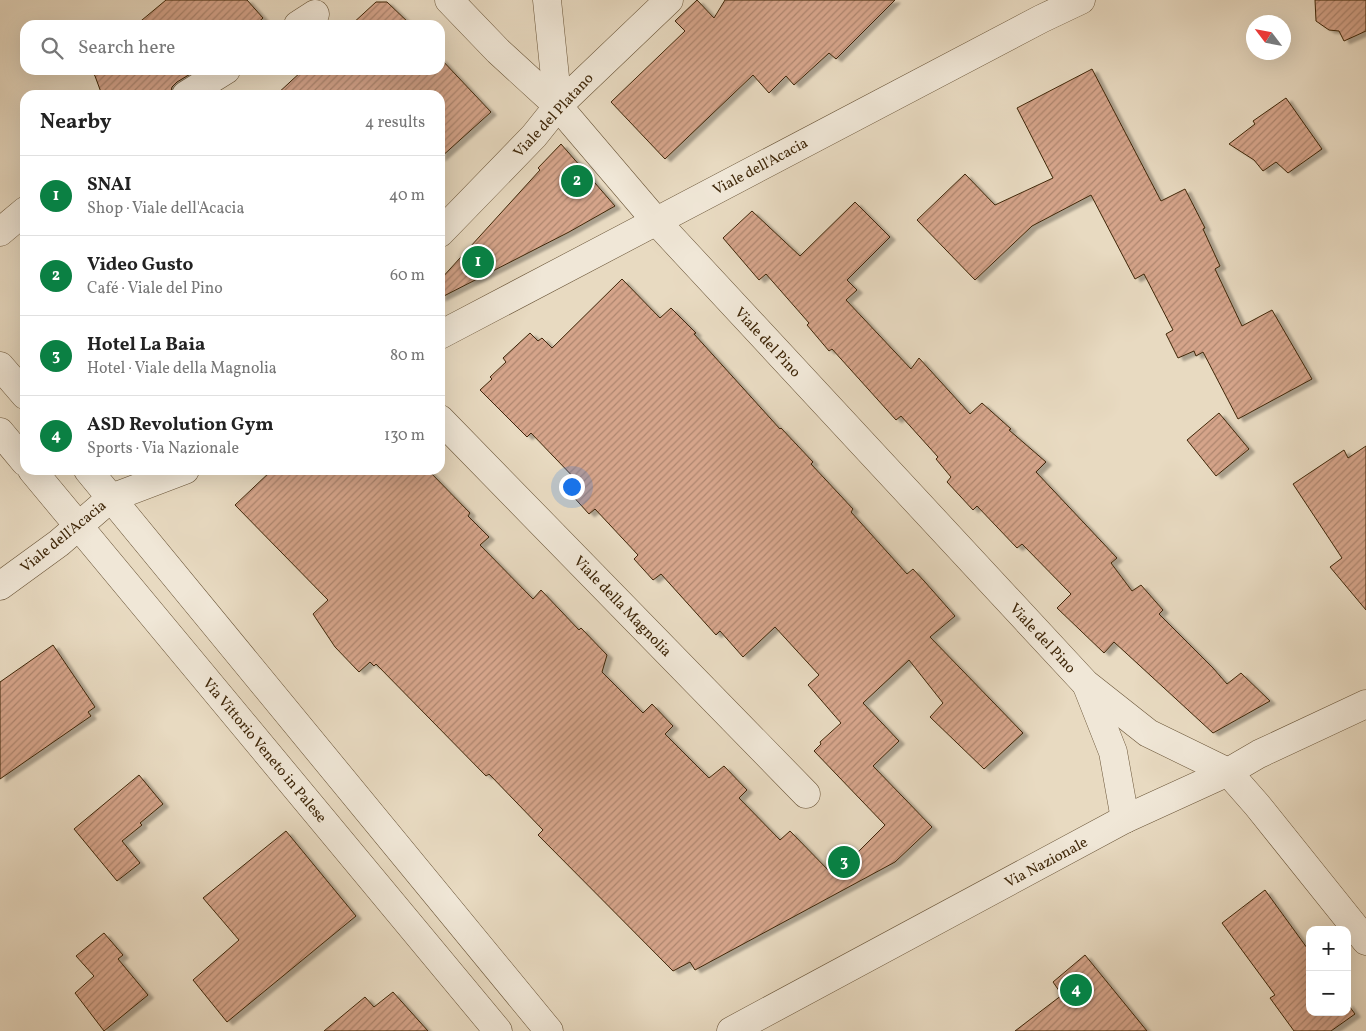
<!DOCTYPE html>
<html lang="en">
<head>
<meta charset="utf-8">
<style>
	:root { --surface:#fff; --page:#f6f6f6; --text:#222; --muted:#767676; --line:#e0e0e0; --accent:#0b8043 }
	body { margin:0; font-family:Vollkorn,serif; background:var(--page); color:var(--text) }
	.controls { position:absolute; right:15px; bottom:15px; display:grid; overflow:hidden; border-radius:10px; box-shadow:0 5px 20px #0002 }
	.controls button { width:45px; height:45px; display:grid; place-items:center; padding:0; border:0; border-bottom:1px solid var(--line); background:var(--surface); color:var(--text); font:25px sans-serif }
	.compass { position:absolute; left:1246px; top:15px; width:45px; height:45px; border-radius:50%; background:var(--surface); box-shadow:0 5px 20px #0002; rotate:302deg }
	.you { position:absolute; left:571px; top:486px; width:18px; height:18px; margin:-12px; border:4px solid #fff; border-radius:50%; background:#1a73e8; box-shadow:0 0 0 8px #1a73e833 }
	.badge { display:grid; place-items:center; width:32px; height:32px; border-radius:50%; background:var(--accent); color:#fff; font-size:16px; font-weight:700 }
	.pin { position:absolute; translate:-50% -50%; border:2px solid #fff; box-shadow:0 1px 5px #0006 }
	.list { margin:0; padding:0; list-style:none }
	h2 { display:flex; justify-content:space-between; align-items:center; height:65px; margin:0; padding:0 20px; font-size:21px }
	h2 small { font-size:16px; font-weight:400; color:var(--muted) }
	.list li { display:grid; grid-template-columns:32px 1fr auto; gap:15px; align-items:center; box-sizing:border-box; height:80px; padding:0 20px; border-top:1px solid var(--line) }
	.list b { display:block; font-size:19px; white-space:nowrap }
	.list p { margin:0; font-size:16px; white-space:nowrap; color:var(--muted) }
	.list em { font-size:16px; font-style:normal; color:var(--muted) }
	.icon { flex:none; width:28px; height:28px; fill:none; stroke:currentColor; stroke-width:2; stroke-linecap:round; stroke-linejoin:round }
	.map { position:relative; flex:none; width:1366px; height:1031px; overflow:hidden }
	.search { position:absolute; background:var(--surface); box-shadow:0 5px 20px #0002; left:20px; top:20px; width:425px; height:55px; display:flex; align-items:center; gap:12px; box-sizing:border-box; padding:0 18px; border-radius:15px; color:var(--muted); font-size:19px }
	.panel { position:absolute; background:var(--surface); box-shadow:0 5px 20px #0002; left:20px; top:90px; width:425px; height:385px; border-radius:15px }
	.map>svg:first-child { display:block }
	.building { fill:url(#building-hatch); stroke:#3f2709; filter:url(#shadow) }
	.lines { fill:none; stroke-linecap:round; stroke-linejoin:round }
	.minor-casing { stroke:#695437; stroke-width:29 }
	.minor { stroke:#f0e7d7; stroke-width:28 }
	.labels { text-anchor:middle; stroke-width:4.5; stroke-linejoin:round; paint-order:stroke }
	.street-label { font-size:15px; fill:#3f2709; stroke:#f0e7d7 }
</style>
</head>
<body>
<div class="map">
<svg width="1366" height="1031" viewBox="0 0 1366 1031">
	<defs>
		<pattern id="building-hatch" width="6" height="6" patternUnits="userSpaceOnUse" patternTransform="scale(1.25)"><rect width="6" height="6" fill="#d5a48a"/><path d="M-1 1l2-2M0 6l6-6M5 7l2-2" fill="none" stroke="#ae866f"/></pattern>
		<filter id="shadow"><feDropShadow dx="5.5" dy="3" stdDeviation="1" flood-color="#0004"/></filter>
	</defs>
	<rect width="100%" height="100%" fill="#e8dac1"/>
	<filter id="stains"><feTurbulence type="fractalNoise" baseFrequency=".004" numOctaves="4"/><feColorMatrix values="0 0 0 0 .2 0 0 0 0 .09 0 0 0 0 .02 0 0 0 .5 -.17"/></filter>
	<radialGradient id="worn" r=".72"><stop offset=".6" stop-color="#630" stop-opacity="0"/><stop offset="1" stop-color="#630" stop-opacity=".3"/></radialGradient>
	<g class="building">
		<path d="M 166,0 L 247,0 L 263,18 L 255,25 L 136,25 Z"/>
		<path d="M 697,0 L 714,18 L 725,0 L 895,0 L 836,59 L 829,53 L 794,85 L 786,76 L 769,93 L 753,75 L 665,159 L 611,102 L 685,31 L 675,21 Z"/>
		<path d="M 1315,0 L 1366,0 L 1366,31 L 1344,41 L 1339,31 L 1329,30 L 1316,21 Z"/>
		<path d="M 376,2 L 387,2 L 411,25 L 351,25 Z"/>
		<path d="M 440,58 L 491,112 L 440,158 L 440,95 L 276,95 L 303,70 L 440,70 Z"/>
		<path d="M 1092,69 L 1161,201 L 1185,189 L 1205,228 L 1203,229 L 1220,266 L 1215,269 L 1242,326 L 1272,310 L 1312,379 L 1238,419 L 1203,352 L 1196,356 L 1194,351 L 1178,358 L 1166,334 L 1173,330 L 1144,274 L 1135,279 L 1091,195 L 1032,226 L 975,280 L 917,220 L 965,174 L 995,205 L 1053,178 L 1017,108 Z"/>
		<path d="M 91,70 L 197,70 L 177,82 L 172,87 L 170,95 L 102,95 L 95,76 Z"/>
		<path d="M 1286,98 L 1322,149 L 1288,173 L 1276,162 L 1263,171 L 1254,160 L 1229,144 L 1255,124 L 1253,121 Z"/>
		<path d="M 561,144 L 615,206 L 569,232 L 440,298 L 440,280 L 540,170 L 538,168 Z"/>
		<path d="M 855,202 L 890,237 L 847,280 L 857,290 L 846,300 L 911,369 L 919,358 L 970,414 L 982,403 L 1011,429 L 1009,430 L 1046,462 L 1036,472 L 1117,558 L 1111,563 L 1132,591 L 1141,585 L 1163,610 L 1159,614 L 1213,668 L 1227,684 L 1241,673 L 1270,701 L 1213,733 L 1114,642 L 1104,653 L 1057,608 L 1071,594 L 1022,544 L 1017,548 L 977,506 L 973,510 L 947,482 L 951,477 L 936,459 L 938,457 L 901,416 L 896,420 L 832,349 L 829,351 L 807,325 L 809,323 L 766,274 L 759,280 L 723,238 L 752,211 L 800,256 Z"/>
		<path d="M 622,279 L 660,318 L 671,308 L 696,333 L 694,334 L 780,429 L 781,428 L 813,462 L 811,464 L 853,509 L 851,512 L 907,574 L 913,569 L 925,582 L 955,616 L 930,637 L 1023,733 L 984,769 L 930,717 L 943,703 L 909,660 L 863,703 L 899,741 L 873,766 L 932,827 L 895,862 L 695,970 L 690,962 L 673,971 L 538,835 L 543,830 L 489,774 L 486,776 L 376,664 L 374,666 L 370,662 L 359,672 L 335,647 L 313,614 L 328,600 L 235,505 L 272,470 L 428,470 L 470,513 L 468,516 L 489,537 L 480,545 L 533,599 L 541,590 L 579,630 L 581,628 L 607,655 L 602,672 L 643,713 L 652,704 L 673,726 L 665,734 L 709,778 L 724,766 L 747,790 L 739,798 L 780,840 L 790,831 L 834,876 L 885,825 L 814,751 L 821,744 L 820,742 L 841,723 L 808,685 L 819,675 L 775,627 L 743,657 L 720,631 L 716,635 L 661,574 L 653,580 L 634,559 L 638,555 L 595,509 L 589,514 L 570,493 L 580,484 L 531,433 L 527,437 L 480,390 L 492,379 L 490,377 L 506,362 L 503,358 L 530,333 L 538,341 L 542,338 L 552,348 Z"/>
		<path d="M 1219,413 L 1249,449 L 1216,476 L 1187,440 Z"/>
		<path d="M 1366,446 L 1366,610 L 1330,567 L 1342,558 L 1293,484 L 1344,450 L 1348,458 Z"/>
		<path d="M 53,645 L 95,707 L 88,712 L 91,716 L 0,779 L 0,682 Z"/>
		<path d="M 139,775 L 163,804 L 140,823 L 142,825 L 122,841 L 140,863 L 117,881 L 74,829 Z"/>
		<path d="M 286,831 L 356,916 L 227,1022 L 193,980 L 239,940 L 203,898 Z"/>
		<path d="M 1265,890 L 1310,952 L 1310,1012 L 1347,1012 L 1347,1003 L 1355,1014 L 1331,1031 L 1294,1031 L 1270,998 L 1275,995 L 1222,923 Z"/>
		<path d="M 104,933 L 123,955 L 118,959 L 148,995 L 104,1031 L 75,993 L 94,976 L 76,956 Z"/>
		<path d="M 1085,955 L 1147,1031 L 1015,1031 L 1062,995 L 1053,982 Z"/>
		<path d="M 393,992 L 428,1031 L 324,1031 L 365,997 L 374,1007 Z"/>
	</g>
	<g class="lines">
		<g class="minor-casing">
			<g id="minor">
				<path d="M 449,0 L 498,51 L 558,106 L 656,221 L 1086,684 L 1148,733 L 1228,772 L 1257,805 L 1366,941"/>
				<path d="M 547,0 L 558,106"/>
				<path d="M 298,25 L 315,14"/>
				<path d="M 186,95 L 226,70"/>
				<path d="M 0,232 L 25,211"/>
				<path d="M 440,233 L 534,136 L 558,106 L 669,0"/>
				<path d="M 440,335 L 1041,19 L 1081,0"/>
				<path d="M 0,366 L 25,395"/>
				<path d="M 440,419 L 806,794"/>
				<path d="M 0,432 L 25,462"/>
				<path d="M 32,470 L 498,1031"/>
				<path d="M 88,470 L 549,1031"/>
				<path d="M 0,586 L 59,543 L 111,498 L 185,470"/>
				<path d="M 1087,686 L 1113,752 L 1125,819"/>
				<path d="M 731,1031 L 1125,819 L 1228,772 L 1259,754 L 1366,704"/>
			</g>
		</g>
		<use href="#minor" class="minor"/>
	</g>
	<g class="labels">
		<g class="street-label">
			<text transform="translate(553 115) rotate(-47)" y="5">Viale del Platano</text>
			<text transform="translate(760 166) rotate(-28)" y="5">Viale dell'Acacia</text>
			<text transform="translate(768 342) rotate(47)" y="5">Viale del Pino</text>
			<text transform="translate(63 536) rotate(-39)" y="5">Viale dell'Acacia</text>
			<text transform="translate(623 606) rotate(46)" y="5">Viale della Magnolia</text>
			<text transform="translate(1043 638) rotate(47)" y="5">Viale del Pino</text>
			<text transform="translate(265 750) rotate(50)" y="5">Via Vittorio Veneto in Palese</text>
			<text transform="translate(1046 862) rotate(-28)" y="5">Via Nazionale</text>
		</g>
	</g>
	<rect width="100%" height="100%" filter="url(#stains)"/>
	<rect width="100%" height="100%" fill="url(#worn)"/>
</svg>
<div class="controls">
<button>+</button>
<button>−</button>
</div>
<svg class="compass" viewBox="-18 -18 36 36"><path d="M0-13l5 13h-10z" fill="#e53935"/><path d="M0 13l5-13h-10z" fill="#767676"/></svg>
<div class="you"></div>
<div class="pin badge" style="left:478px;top:262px">1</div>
<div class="pin badge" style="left:577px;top:181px">2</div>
<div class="pin badge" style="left:844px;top:862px">3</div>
<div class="pin badge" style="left:1076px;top:990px">4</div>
<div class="search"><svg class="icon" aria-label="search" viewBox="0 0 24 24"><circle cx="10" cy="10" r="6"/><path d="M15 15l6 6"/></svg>Search here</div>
<section class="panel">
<h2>Nearby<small>4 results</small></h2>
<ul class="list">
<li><span class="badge">1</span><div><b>SNAI</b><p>Shop · Viale dell'Acacia</p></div><em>40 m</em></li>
<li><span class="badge">2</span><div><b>Video Gusto</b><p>Café · Viale del Pino</p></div><em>60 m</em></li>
<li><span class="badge">3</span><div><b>Hotel La Baia</b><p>Hotel · Viale della Magnolia</p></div><em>80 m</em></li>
<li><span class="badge">4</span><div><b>ASD Revolution Gym</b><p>Sports · Via Nazionale</p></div><em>130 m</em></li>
</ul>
</section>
</div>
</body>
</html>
